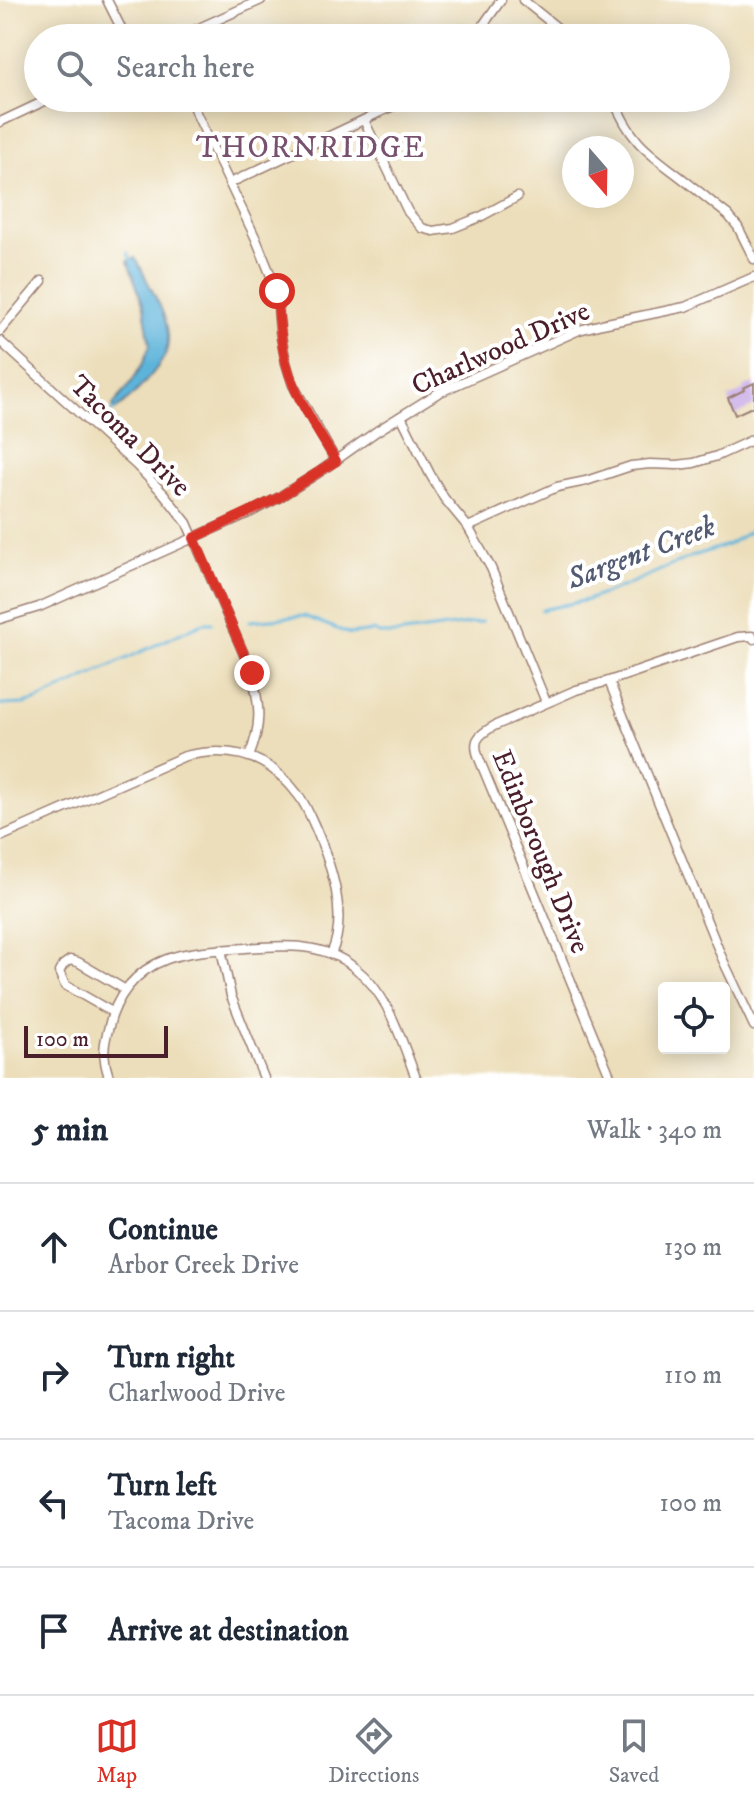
<!DOCTYPE html>
<html lang="en">
<head>
<meta charset="utf-8">
<style>
	:root { --surface:#fff; --page:#f6f6f7; --text:#1f2937; --muted:#747a83; --line:#e0e1e3; --accent:#d93025 }
	body { margin:0; font-family:"IM FELL DW Pica",serif; background:var(--page); color:var(--text) }
	.controls { position:absolute; right:24px; bottom:24px; display:grid; overflow:hidden; border-radius:8px; box-shadow:0 4px 20px #0003 }
	.controls button { width:72px; height:72px; display:grid; place-items:center; padding:0; border:0; border-bottom:2px solid var(--line); background:var(--surface); color:var(--text); font:40px sans-serif }
	.compass { position:absolute; left:562px; top:136px; width:72px; height:72px; border-radius:50%; background:var(--surface); box-shadow:0 4px 20px #0003; rotate:160deg }
	.scale { position:absolute; left:24px; bottom:20px; width:144px; box-sizing:border-box; padding-left:8px; border:4px solid #4a1f2b; border-top:0; font-size:22px; line-height:28px; white-space:nowrap; color:#4a1f2b; -webkit-text-stroke:6px #fff; paint-order:stroke }
	.stop { position:absolute; width:24px; height:24px; margin:-18px; border:6px solid #d93025; border-radius:50%; background:#fff }
	.stop.end { background:#d93025; border-color:#fff; box-shadow:0 2px 8px #0008 }
	.list { margin:0; padding:0; list-style:none }
	h2 { display:flex; justify-content:space-between; align-items:center; height:104px; margin:0; padding:0 32px; font-size:34px }
	h2 small { font-size:26px; font-weight:400; color:var(--muted) }
	.list li { display:grid; grid-template-columns:52px 1fr auto; gap:24px; align-items:center; box-sizing:border-box; height:128px; padding:0 32px; border-top:2px solid var(--line) }
	.list b { display:block; font-size:30px; white-space:nowrap }
	.list p { margin:0; font-size:26px; white-space:nowrap; color:var(--muted) }
	.list em { font-size:26px; font-style:normal; color:var(--muted) }
	.icon { flex:none; width:44px; height:44px; fill:none; stroke:currentColor; stroke-width:2; stroke-linecap:round; stroke-linejoin:round }
	.map { position:relative; flex:none; width:754px; height:1078px; overflow:hidden }
	.search { position:absolute; background:var(--surface); box-shadow:0 4px 20px #0003; left:24px; right:24px; top:24px; height:88px; display:flex; align-items:center; gap:20px; box-sizing:border-box; padding:0 28px; border-radius:44px; color:var(--muted); font-size:30px }
	.sheet { height:616px; background:var(--surface) }
	nav { display:flex; justify-content:space-around; align-items:center; box-sizing:border-box; height:112px; border-top:2px solid var(--line); background:var(--surface); font-size:22px; color:var(--muted) }
	nav a { display:grid; justify-items:center; gap:4px }
	nav .on { color:var(--accent) }
	.map>svg:first-child { display:block }
	.water { fill:#5db4da; stroke:#546a82; stroke-width:2 }
	.lines { fill:none; stroke-linecap:round; stroke-linejoin:round }
	.stream { stroke:#5db4da; stroke-width:3 }
	.building { fill:#cbafe8 }
	.street-casing { stroke:#9b7e72; stroke-width:11 }
	.street { stroke:#fff; stroke-width:8 }
	.route { stroke:#d93025; stroke-width:10 }
	.labels { text-anchor:middle; stroke-width:8; stroke-linejoin:round; paint-order:stroke }
	.street-label { font-size:28px; fill:#4a1f2b; stroke:#fff }
	.neighbourhood-label { font-size:30px; letter-spacing:2px; fill:#77516d; stroke:#fff }
	.water-label { font-size:30px; font-style:italic; fill:#525b71; stroke:#fff }
</style>
</head>
<body>
<div class="map">
<svg width="754" height="1078" viewBox="0 0 754 1078">
	<rect width="100%" height="100%" fill="#fff"/>
	<filter id="ink" filterUnits="userSpaceOnUse"><feTurbulence type="fractalNoise" baseFrequency=".0125" numOctaves="2"/><feDisplacementMap in="SourceGraphic" scale="16" xChannelSelector="R" yChannelSelector="G"/><feConvolveMatrix kernelMatrix="1 2 1 2 8 2 1 2 1" color-interpolation-filters="sRGB"/></filter>
	<filter id="wash" filterUnits="userSpaceOnUse"><feTurbulence type="fractalNoise" baseFrequency=".006" numOctaves="4" result="noise"/><feDisplacementMap in="SourceGraphic" scale="32" xChannelSelector="R" yChannelSelector="G"/><feGaussianBlur stdDeviation="1.8" result="paint"/><feColorMatrix in="noise" values="0 0 0 0 0 0 0 0 0 0 0 0 0 0 0 0 0 1.4 0 .05"/><feComposite in="paint" operator="in"/></filter>
	<g filter="url(#wash)">
		<rect width="100%" height="100%" fill="#ecdeba"/>
		<path class="water" d="M 135,258 L 139,264 C 150,290 176,323 166,353 C 163,361 157,368 152,374 C 141,388 130,400 115,410 L 113,407 L 114,404 L 131,383 L 143,363 L 150,345 L 144,307 L 128,261 Z"/>
		<g class="lines">
			<g class="stream">
				<path d="M 128,253 L 131,260"/>
				<path d="M 112,412 L 115,409"/>
				<path d="M 541,610 L 587,600 L 622,587 L 693,556 L 727,545 L 754,529"/>
				<path d="M 250,621 L 304,616 L 350,634 L 374,631 L 379,634 L 397,634 L 482,622"/>
				<path d="M 0,705 L 24,704 L 38,700 L 196,626 L 204,623 L 212,623"/>
			</g>
		</g>
		<g id="blocks">
			<path class="building" d="M 754,383 L 754,406 L 735,415 L 728,398 L 744,390 L 743,388 Z"/>
		</g>
	</g>
	<g filter="url(#ink)">
		<use href="#blocks" fill-opacity="0" stroke="#9b7e72" stroke-width="2"/>
		<g class="lines">
			<g class="street-casing">
				<g id="street">
					<path d="M 107,0 L 126,38"/>
					<path d="M 523,0 L 570,38"/>
					<path d="M 177,38 L 261,0"/>
					<path d="M 474,38 L 501,0"/>
					<path d="M 189,98 L 256,239 L 271,276 L 277,291 L 280,331 L 286,363 L 293,385 L 336,461"/>
					<path d="M 613,98 C 633,149 654,155 693,187 C 705,196 716,206 728,215 L 738,227 L 754,259"/>
					<path d="M 364,120 L 408,212 L 422,228 L 433,231 L 453,228 L 480,217 L 517,197"/>
					<path d="M 0,122 L 51,98"/>
					<path d="M 230,183 L 410,98"/>
					<path d="M 0,331 L 42,281"/>
					<path d="M 0,341 L 136,465 L 164,494 L 187,523 L 252,673 C 260,708 262,724 249,757"/>
					<path d="M 401,416 L 430,474 L 444,498 L 468,527 L 491,568 L 546,702"/>
					<path d="M 468,527 L 557,487 L 586,481 L 631,466 L 650,464 L 677,465 L 694,463 L 717,456 L 754,439"/>
					<path d="M 0,619 L 39,607 L 249,513 L 278,498 L 318,473 L 377,431 L 438,393 L 579,330 L 602,324 L 685,307 L 754,277"/>
					<path d="M 609,681 L 722,958 L 754,1026"/>
					<path d="M 0,837 L 185,756 C 211,750 238,749 263,763 C 276,770 290,784 299,796 C 306,805 311,818 316,829 C 331,865 349,916 331,954"/>
					<path d="M 221,949 L 231,996 L 264,1078"/>
					<path d="M 112,1012 L 65,985 L 59,972 L 63,965 L 70,960 L 78,962 L 124,989"/>
					<path d="M 109,1078 C 108,1072 105,1066 105,1060 C 103,1050 105,1040 108,1030 C 115,998 134,971 167,959 C 192,950 218,950 245,948 C 284,945 323,942 355,968 C 389,994 401,1040 416,1078"/>
					<path d="M 611,1078 L 480,761 C 472,742 476,736 494,726 L 576,690 L 609,681 L 738,637 L 752,636 L 754,639"/>
				</g>
			</g>
			<use href="#street" class="street"/>
		</g>
	</g>
	<g class="lines" filter="url(#ink)">
		<path class="route" d="M 252,673 L 194,538 L 278,498 L 336,461 C 321,436 304,411 293,384 C 281,354 279,322 277,291"/>
	</g>
	<g class="labels">
		<g class="street-label">
			<text transform="translate(500 347) rotate(-24)" y="10">Charlwood Drive</text>
			<text transform="translate(131 435) rotate(45)" y="10">Tacoma Drive</text>
			<text transform="translate(542 851) rotate(68)" y="10">Edinborough Drive</text>
		</g>
		<g class="neighbourhood-label">
			<text x="311" y="157">THORNRIDGE</text>
		</g>
		<g class="water-label">
			<text transform="translate(641 552) rotate(-21)" y="10">Sargent Creek</text>
		</g>
	</g>
</svg>
<div class="controls">
<button><svg class="icon" aria-label="locate" viewBox="0 0 24 24"><circle cx="12" cy="12" r="6"/><path d="M12 2v4M12 18v4M2 12h4M18 12h4"/></svg></button>
</div>
<svg class="compass" viewBox="-18 -18 36 36"><path d="M0-13l5 13h-10z" fill="#e53935"/><path d="M0 13l5-13h-10z" fill="#747a83"/></svg>
<div class="scale">100 m</div>
<div class="stop" style="left:277px;top:291px"></div>
<div class="stop end" style="left:252px;top:673px"></div>
<div class="search"><svg class="icon" aria-label="search" viewBox="0 0 24 24"><circle cx="10" cy="10" r="6"/><path d="M15 15l6 6"/></svg>Search here</div>
</div>
<section class="sheet">
<h2>5 min<small>Walk · 340 m</small></h2>
<ul class="list">
<li><svg class="icon" aria-label="ahead" viewBox="0 0 24 24"><path d="M12 20V5M6 11l6-6 6 6"/></svg><div><b>Continue</b><p>Arbor Creek Drive</p></div><em>130 m</em></li>
<li><svg class="icon" aria-label="right" viewBox="0 0 24 24"><path d="M7 20v-9h11M14 6l5 5-5 5"/></svg><div><b>Turn right</b><p>Charlwood Drive</p></div><em>110 m</em></li>
<li><svg class="icon" aria-label="left" viewBox="0 0 24 24"><path d="M17 20v-9H6M10 6l-5 5 5 5"/></svg><div><b>Turn left</b><p>Tacoma Drive</p></div><em>100 m</em></li>
<li><svg class="icon" aria-label="arrive" viewBox="0 0 24 24"><path d="M6 21V4h12l-3 4 3 4H6"/></svg><div><b>Arrive at destination</b></div></li>
</ul>
</section>
<nav>
<a class="on"><svg class="icon" aria-label="map" viewBox="0 0 24 24"><path d="M3 6l6-2 6 2 6-2v14l-6 2-6-2-6 2zM9 4v14M15 6v14"/></svg>Map</a>
<a><svg class="icon" aria-label="directions" viewBox="0 0 24 24"><path d="M12 3l9 9-9 9-9-9zM9 14v-3h6M13 9l2 2-2 2"/></svg>Directions</a>
<a><svg class="icon" aria-label="saved" viewBox="0 0 24 24"><path d="M7 4h10v16l-5-4-5 4z"/></svg>Saved</a>
</nav>
</body>
</html>
